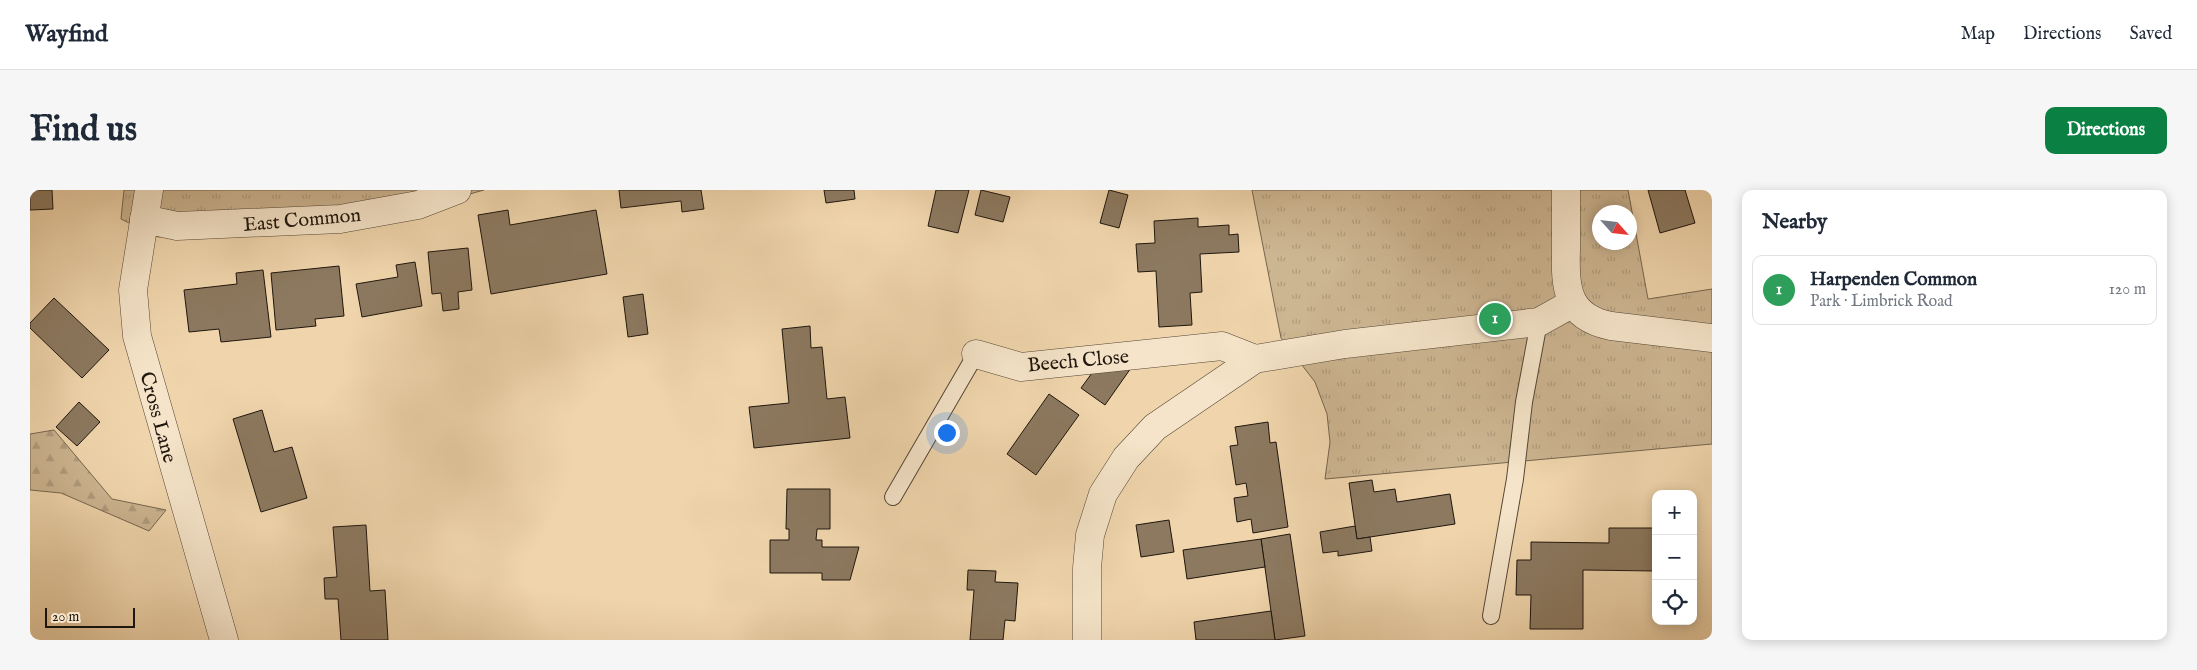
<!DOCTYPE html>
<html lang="en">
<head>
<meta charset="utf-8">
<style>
	:root { --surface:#fff; --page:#f6f6f7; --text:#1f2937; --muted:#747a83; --line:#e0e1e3; --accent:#0b8043 }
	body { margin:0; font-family:"IM FELL English",serif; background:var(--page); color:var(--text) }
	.controls { position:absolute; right:15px; bottom:15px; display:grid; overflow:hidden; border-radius:10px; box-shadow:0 2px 12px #0003 }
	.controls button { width:45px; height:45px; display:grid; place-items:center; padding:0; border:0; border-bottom:1px solid var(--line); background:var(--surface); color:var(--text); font:25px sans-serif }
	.compass { position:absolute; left:1562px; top:15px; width:45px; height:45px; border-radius:50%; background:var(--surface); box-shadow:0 2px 12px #0003; rotate:117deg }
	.scale { position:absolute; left:15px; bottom:12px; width:90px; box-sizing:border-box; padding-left:5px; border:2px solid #1f160e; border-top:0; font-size:14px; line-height:18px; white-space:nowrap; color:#1f160e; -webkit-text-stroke:4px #f5e4c9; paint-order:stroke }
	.you { position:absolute; left:916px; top:242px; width:18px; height:18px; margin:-12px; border:4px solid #fff; border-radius:50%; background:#1a73e8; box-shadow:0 0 0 8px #1a73e833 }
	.badge { display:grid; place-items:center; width:32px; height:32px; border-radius:50%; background:var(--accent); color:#fff; font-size:16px; font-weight:700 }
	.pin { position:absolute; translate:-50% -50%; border:2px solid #fff; box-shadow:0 1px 5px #0006 }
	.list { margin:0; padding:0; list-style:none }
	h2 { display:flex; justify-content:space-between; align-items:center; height:65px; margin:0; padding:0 20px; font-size:21px }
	h2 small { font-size:16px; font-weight:400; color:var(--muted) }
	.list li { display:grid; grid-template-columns:32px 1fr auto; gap:15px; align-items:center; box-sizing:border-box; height:70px; margin:0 10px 10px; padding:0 10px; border:1px solid var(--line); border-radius:10px }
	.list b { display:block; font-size:19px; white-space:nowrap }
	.list p { margin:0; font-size:16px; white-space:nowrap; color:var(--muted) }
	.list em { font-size:16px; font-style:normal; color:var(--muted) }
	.icon { flex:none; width:28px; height:28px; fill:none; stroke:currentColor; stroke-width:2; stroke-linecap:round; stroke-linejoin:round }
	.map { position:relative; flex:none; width:1682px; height:450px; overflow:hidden; border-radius:10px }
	header { display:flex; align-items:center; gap:30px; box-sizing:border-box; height:70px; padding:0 25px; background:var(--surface); border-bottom:1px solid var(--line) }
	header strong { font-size:24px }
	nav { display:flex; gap:28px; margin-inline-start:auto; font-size:18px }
	.intro { display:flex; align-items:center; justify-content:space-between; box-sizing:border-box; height:120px; padding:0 30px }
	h1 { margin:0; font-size:35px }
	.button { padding:12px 22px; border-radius:10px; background:var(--accent); color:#fff; font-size:18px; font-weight:700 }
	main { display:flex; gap:30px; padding:0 30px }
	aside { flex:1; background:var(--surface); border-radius:10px; box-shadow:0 2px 12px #0003 }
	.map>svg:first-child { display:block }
	.forest { fill:url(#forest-firs); stroke:#766650 }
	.park { fill:url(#park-tufts); stroke:#766650; fill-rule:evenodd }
	.building { fill:#8c7960; stroke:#1f160e }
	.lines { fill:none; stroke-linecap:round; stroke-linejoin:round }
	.service-casing { stroke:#534636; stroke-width:18 }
	.minor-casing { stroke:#534636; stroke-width:29 }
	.service { stroke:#f5e4c9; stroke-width:16 }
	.minor { stroke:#f5e4c9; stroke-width:28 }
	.labels { text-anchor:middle; stroke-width:4; stroke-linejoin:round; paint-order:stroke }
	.street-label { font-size:20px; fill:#1f160e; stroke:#f5e4c9 }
</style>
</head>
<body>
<header>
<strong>Wayfind</strong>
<nav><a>Map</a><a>Directions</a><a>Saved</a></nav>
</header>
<div class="intro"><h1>Find us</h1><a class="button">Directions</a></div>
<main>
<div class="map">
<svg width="1682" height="450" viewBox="0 0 1682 450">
	<defs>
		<pattern id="forest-firs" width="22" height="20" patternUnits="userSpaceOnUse" patternTransform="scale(1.25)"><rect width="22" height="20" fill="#ccb591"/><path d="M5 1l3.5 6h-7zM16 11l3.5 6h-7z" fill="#af9b7c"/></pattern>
		<pattern id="park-tufts" width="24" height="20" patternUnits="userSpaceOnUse" patternTransform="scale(1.25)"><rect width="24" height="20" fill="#ccb591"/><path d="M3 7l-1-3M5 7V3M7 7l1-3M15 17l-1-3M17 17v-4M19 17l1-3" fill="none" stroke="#af9b7c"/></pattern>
	</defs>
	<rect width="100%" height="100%" fill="#f0d5ac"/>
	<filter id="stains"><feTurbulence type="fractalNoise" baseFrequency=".004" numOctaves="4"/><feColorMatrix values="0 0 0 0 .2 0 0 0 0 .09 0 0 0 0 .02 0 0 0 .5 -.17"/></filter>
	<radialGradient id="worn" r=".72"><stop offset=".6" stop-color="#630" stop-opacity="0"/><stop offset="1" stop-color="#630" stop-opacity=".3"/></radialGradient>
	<path class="forest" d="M 24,240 L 82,309 L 136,320 L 119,341 L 31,303 L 0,300 L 0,244 Z"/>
	<g class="park">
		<path d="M 94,0 L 454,0 L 411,12 L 128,47 L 91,29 Z"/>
		<path d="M 1222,0 L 1598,0 L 1618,109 L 1682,99 L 1682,254 L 1295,289 L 1300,252 L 1297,224 L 1285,192 L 1251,148 ZM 1570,22 L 1600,22 L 1600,52 L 1570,52 Z"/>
	</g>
	<g class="building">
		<path d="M 0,0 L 22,0 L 23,19 L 0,20 Z"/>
		<path d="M 589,0 L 671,0 L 674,19 L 652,22 L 651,11 L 591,18 Z"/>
		<path d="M 794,0 L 824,0 L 825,9 L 796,13 Z"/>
		<path d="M 906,0 L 939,0 L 928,43 L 898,36 Z"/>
		<path d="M 951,0 L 980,7 L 973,32 L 945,25 Z"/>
		<path d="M 1079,0 L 1098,5 L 1089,38 L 1070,33 Z"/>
		<path d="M 1618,0 L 1655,0 L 1665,33 L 1630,43 Z"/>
		<path d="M 478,20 L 480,35 L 566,20 L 577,84 L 461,104 L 448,25 Z"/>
		<path d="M 1168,28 L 1168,37 L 1199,35 L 1199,45 L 1208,44 L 1209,62 L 1170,64 L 1172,102 L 1160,103 L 1162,135 L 1129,137 L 1126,81 L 1108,82 L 1106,54 L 1125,53 L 1124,31 Z"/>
		<path d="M 438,58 L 442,100 L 428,102 L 429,119 L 413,121 L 411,103 L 402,104 L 398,62 Z"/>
		<path d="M 385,72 L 392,116 L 332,127 L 326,94 L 368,87 L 366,75 Z"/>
		<path d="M 309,76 L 314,126 L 285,129 L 286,136 L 246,140 L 241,83 Z"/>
		<path d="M 233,80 L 241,147 L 191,152 L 189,139 L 159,142 L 154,100 L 207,94 L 206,83 Z"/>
		<path d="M 613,104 L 618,144 L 598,147 L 593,107 Z"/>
		<path d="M 24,108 L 79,160 L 52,188 L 0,138 L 0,133 Z"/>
		<path d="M 780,136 L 781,158 L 792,157 L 797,209 L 815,207 L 820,248 L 724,258 L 719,217 L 759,213 L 752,139 Z"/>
		<path d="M 1101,178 L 1075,215 L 1051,198 L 1062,183 Z"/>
		<path d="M 1019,204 L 1049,225 L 1006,285 L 977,264 Z"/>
		<path d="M 49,212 L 70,232 L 47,256 L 26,237 Z"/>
		<path d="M 232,220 L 244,262 L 262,257 L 277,308 L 231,322 L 203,229 Z"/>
		<path d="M 1238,232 L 1240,253 L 1246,252 L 1258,337 L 1223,343 L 1221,329 L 1207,332 L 1204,308 L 1218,306 L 1216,293 L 1206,295 L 1200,256 L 1208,255 L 1205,237 Z"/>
		<path d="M 1342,290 L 1344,302 L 1365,299 L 1367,312 L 1420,304 L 1425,334 L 1327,349 L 1319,293 Z"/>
		<path d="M 757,299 L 800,299 L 800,339 L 787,339 L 786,350 L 792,350 L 792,357 L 829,357 L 820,390 L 792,390 L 792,383 L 740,383 L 740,350 L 759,350 L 759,339 L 756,339 Z"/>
		<path d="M 1139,330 L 1144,362 L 1111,367 L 1106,335 Z"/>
		<path d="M 336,335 L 340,401 L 355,400 L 358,450 L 311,450 L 308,409 L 295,409 L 294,388 L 307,387 L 303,337 Z"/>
		<path d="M 1325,336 L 1327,349 L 1340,347 L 1342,361 L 1308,366 L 1308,361 L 1293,363 L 1290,342 Z"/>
		<path d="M 1579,338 L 1626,338 L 1626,381 L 1553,380 L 1553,439 L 1500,439 L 1501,405 L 1486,405 L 1487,370 L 1501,370 L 1501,352 L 1579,353 Z"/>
		<path d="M 1260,344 L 1275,446 L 1245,450 L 1231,349 Z"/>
		<path d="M 1231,349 L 1235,377 L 1157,389 L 1153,360 Z"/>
		<path d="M 938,380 L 966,381 L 965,392 L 988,393 L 985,431 L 975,430 L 973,450 L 940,450 L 944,400 L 937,400 Z"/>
		<path d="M 1241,421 L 1245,450 L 1166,450 L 1164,432 Z"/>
	</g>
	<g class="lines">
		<g class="service-casing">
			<g id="service">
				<path d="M 863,307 L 946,164"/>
				<path d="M 1461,426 L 1485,289 L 1494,212 L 1509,132"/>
			</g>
		</g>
		<g class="minor-casing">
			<g id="minor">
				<path d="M 119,0 L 103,100 L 107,146 L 194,450"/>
				<path d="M 1536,0 C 1536,20 1536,39 1536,59 C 1535,98 1536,127 1581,136 L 1682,148"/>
				<path d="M 114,29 L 147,36 L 310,29 L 388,15 L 427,0"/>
				<path d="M 946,164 L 991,177 L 1192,156 L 1225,169"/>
				<path d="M 1057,450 L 1057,378 L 1060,345 L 1073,304 L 1096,268 L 1125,237 L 1225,169 L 1315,154 L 1509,132 L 1543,113"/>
			</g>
		</g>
		<use href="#service" class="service"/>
		<use href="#minor" class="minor"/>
	</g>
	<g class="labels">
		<g class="street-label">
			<text transform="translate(272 29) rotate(-5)" y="7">East Common</text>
			<text transform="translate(1048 170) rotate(-5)" y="7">Beech Close</text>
			<text transform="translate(129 227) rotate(75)" y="7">Cross Lane</text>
		</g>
	</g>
	<rect width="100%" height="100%" filter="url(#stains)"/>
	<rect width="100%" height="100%" fill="url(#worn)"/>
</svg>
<div class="controls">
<button>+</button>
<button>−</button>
<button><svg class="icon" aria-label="locate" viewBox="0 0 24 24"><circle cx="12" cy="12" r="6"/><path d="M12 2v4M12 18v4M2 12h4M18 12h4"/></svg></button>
</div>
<svg class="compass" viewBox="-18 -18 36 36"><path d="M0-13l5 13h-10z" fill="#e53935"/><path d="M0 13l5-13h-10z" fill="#747a83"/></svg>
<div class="scale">20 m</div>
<div class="you"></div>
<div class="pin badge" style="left:1465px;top:129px;background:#2e9e5b">1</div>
</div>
<aside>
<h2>Nearby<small></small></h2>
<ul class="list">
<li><span class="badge" style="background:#2e9e5b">1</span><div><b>Harpenden Common</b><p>Park · Limbrick Road</p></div><em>120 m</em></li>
</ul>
</aside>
</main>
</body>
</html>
